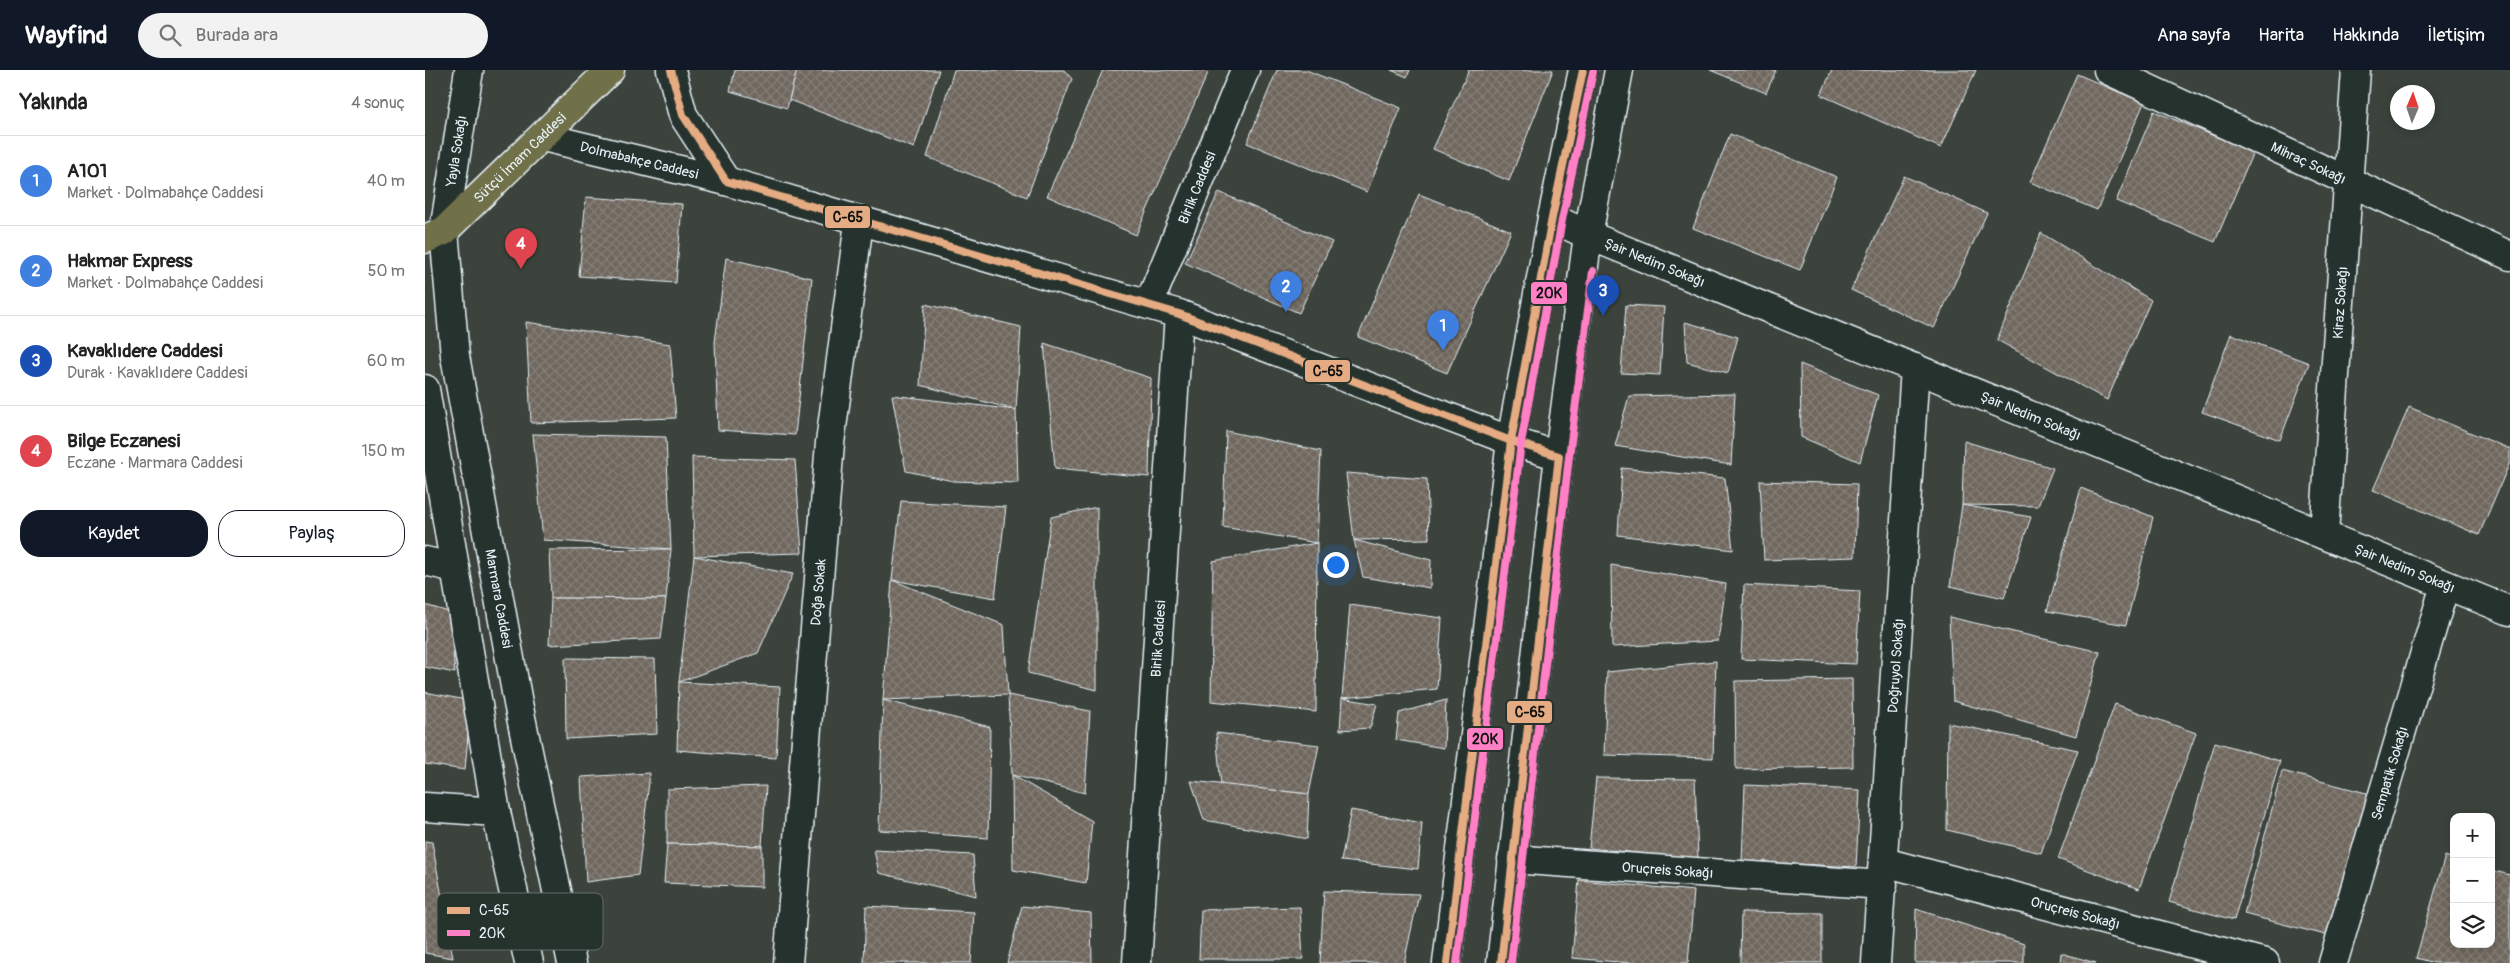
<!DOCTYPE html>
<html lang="tr">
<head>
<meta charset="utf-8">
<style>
	:root { --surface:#fff; --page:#f2f2f2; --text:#222; --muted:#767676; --line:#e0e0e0; --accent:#111827 }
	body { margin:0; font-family:Pangolin,sans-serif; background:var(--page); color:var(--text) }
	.controls { position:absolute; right:15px; bottom:15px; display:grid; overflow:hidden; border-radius:10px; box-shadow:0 2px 12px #0003 }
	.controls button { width:45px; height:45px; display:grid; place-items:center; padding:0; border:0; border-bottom:1px solid var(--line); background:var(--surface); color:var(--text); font:25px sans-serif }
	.compass { position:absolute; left:1965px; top:15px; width:45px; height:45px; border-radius:50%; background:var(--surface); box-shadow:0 2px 12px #0003; rotate:2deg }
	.you { position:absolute; left:910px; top:494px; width:18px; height:18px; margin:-12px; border:4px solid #fff; border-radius:50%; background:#1a73e8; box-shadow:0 0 0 8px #1a73e833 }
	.badge { display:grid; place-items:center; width:32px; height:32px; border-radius:50%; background:var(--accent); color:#fff; font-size:16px; font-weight:700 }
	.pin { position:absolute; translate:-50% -41px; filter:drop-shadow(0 1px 2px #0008) }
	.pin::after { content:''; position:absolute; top:26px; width:18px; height:15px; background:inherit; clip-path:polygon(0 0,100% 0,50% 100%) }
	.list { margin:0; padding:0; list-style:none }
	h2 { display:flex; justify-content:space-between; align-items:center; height:65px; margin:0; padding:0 20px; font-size:21px }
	h2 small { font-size:16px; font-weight:400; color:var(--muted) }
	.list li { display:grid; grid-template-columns:32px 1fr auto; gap:15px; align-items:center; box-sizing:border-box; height:90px; padding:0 20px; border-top:1px solid var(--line) }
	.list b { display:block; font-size:19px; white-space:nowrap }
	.list p { margin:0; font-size:16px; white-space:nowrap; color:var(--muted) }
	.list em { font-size:16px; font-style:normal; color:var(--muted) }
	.actions { display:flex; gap:10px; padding:15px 20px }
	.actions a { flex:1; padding:11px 0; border:1px solid var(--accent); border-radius:20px; text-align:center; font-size:18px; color:var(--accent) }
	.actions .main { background:var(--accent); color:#fff }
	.icon { flex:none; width:28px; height:28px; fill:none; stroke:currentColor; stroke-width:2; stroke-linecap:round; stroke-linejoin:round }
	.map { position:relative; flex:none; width:2085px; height:893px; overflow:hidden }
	header { display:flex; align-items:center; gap:30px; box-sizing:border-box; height:70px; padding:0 25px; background:var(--accent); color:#fff }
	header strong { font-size:24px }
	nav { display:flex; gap:28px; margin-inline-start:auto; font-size:18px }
	.search { width:350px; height:45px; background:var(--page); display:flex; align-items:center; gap:12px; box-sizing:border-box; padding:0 18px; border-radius:28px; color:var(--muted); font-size:19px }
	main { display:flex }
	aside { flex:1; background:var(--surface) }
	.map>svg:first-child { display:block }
	.building { fill:url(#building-cross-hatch); stroke:#e8f1f8 }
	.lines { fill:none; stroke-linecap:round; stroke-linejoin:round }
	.street-casing { stroke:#e8f1f8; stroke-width:31 }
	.secondary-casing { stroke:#e8f1f8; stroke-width:31 }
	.primary-casing { stroke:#e8f1f8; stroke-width:31 }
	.street { stroke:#26332d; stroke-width:28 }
	.secondary { stroke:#26332d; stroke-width:28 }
	.primary { stroke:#70704a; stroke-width:28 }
	.bus-1-casing { stroke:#26332d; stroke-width:11 }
	.bus-2-casing { stroke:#26332d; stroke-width:11 }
	.bus-1 { stroke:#e5ac83; stroke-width:8 }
	.bus-2 { stroke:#ff80c5; stroke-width:8 }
	.labels { text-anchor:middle; stroke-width:4; stroke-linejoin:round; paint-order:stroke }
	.street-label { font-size:14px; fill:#e8f1f8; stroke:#26332d }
	.key { fill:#26332d; stroke:#606c6a; stroke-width:1 }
	.key-label { font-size:14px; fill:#e8f1f8 }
	.line-badge { stroke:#26332d; stroke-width:2 }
	.pale-badge-label { font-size:14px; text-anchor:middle; font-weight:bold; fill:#111 }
</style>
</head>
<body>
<header>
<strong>Wayfind</strong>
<div class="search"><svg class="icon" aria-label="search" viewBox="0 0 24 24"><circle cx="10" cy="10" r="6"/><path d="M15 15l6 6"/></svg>Burada ara</div>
<nav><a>Ana sayfa</a><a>Harita</a><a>Hakkında</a><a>İletişim</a></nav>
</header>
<main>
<aside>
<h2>Yakında<small>4 sonuç</small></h2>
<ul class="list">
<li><span class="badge" style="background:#3f7fe0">1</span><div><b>A101</b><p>Market · Dolmabahçe Caddesi</p></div><em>40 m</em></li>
<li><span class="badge" style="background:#3f7fe0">2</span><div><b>Hakmar Express</b><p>Market · Dolmabahçe Caddesi</p></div><em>50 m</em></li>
<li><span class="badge" style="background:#1a4fb4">3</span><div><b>Kavaklıdere Caddesi</b><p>Durak · Kavaklıdere Caddesi</p></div><em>60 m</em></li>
<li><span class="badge" style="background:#e0444e">4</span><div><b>Bilge Eczanesi</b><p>Eczane · Marmara Caddesi</p></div><em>150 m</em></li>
</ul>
<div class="actions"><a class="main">Kaydet</a><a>Paylaş</a></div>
</aside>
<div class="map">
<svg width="2085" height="893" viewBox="0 0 2085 893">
	<defs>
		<pattern id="building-cross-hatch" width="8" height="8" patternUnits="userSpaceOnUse" patternTransform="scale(1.25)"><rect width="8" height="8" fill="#70685e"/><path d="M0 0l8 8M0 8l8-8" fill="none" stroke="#847e76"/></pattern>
	</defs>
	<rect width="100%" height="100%" fill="#3c433c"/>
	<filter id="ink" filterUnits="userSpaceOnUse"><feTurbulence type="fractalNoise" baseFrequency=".02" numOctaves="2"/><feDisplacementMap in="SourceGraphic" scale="10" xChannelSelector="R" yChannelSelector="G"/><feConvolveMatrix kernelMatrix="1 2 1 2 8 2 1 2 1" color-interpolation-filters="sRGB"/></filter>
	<g filter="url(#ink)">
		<g class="building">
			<path d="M 310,0 L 372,0 L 362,38 L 305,21 Z"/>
			<path d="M 372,0 L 514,0 L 489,78 L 364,30 Z"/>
			<path d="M 529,0 L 639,0 L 647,9 L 602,127 L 502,87 Z"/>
			<path d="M 678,0 L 777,0 L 783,3 L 711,165 L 622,126 Z"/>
			<path d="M 852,0 L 881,0 L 976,38 L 942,122 L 822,73 Z"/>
			<path d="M 966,0 L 985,0 L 982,7 Z"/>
			<path d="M 1044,0 L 1128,0 L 1084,111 L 1008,79 Z"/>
			<path d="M 1285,0 L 1351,0 L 1341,23 Z"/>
			<path d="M 1407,0 L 1551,0 L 1516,78 L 1396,25 Z"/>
			<path d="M 1652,4 L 1719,33 L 1672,140 L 1605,112 Z"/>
			<path d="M 1729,41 L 1828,82 L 1790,172 L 1691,131 Z"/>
			<path d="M 1305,64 L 1412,107 L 1375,200 L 1268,158 Z"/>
			<path d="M 1479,106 L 1562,143 L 1509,258 L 1426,220 Z"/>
			<path d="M 794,122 L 907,172 L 874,243 L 760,193 Z"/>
			<path d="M 994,124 L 1086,161 L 1022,303 L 933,267 Z"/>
			<path d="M 161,127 L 257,134 L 251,213 L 154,206 Z"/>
			<path d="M 1616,163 L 1726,230 L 1682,330 L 1572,270 Z"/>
			<path d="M 301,188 L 387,208 L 370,365 L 293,360 L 290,272 Z"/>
			<path d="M 500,234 L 596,257 L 591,340 L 495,315 Z"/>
			<path d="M 1201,235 L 1239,237 L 1235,305 L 1196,303 Z"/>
			<path d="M 101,252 L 245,274 L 251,348 L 106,353 Z"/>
			<path d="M 1260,252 L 1313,267 L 1303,303 L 1262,292 Z"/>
			<path d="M 1806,264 L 1884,293 L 1855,370 L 1777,342 Z"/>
			<path d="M 619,273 L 726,308 L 724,407 L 630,398 Z"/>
			<path d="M 1375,294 L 1453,325 L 1435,392 L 1376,367 Z"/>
			<path d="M 1310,324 L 1306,395 L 1190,376 L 1204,326 Z"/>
			<path d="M 467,325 L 591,340 L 593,413 L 528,411 L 481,401 Z"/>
			<path d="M 1984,337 L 2085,379 L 2085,392 L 2054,465 L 1948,420 Z"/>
			<path d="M 801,361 L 896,381 L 892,473 L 798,457 Z"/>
			<path d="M 108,364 L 241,367 L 246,479 L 118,470 Z"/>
			<path d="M 1539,371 L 1628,398 L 1613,436 L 1537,435 Z"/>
			<path d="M 267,387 L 370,390 L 377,483 L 269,486 Z"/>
			<path d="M 1197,398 L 1300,408 L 1308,480 L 1193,465 Z"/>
			<path d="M 921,403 L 1002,409 L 1004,469 L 929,470 Z"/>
			<path d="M 1335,411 L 1432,414 L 1430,487 L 1339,490 Z"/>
			<path d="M 1656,418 L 1728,447 L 1701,555 L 1622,541 Z"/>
			<path d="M 476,431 L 581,437 L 570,528 L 467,510 Z"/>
			<path d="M 1537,435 L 1606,447 L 1579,528 L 1525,516 Z"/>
			<path d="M 672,437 L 672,620 L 603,603 L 626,447 Z"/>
			<path d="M 929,470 L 1006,490 L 1005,518 L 938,507 Z"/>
			<path d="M 892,473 L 891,642 L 786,631 L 788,491 Z"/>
			<path d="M 246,479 L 241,529 L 126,528 L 124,480 Z"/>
			<path d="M 269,486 L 368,504 L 333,583 L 254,612 Z"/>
			<path d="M 1186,495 L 1301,514 L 1293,571 L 1187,577 Z"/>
			<path d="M 467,510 L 579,555 L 583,625 L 458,630 Z"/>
			<path d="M 1319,515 L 1435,521 L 1431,594 L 1316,589 Z"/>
			<path d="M 126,528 L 241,529 L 236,569 L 124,575 Z"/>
			<path d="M 0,535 L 24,542 L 30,603 L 0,597 Z"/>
			<path d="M 925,535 L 1017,548 L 1012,619 L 917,628 Z"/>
			<path d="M 1524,547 L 1675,582 L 1651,666 L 1528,631 Z"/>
			<path d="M 140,588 L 230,589 L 232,664 L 141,669 Z"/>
			<path d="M 1291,591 L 1288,688 L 1179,685 L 1182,602 Z"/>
			<path d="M 1427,609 L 1428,697 L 1311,699 L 1310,611 Z"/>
			<path d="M 254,612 L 355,617 L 351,688 L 252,680 Z"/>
			<path d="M 0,622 L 46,631 L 40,700 L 0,694 Z"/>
			<path d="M 583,625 L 665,641 L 660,723 L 587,705 Z"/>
			<path d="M 917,628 L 952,634 L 945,658 L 915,660 Z"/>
			<path d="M 458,630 L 565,657 L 563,768 L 454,760 Z"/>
			<path d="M 1021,630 L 1019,678 L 971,670 L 974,643 Z"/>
			<path d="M 1690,634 L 1771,663 L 1714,819 L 1633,789 Z"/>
			<path d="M 1523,653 L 1653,680 L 1616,783 L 1522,760 Z"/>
			<path d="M 791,663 L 894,675 L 884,724 L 796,715 Z"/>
			<path d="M 1790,672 L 1855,691 L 1809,850 L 1744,832 Z"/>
			<path d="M 1857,701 L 1949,725 L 1912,868 L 1819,844 Z"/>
			<path d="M 225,703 L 213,805 L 161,812 L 156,707 Z"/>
			<path d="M 587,705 L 667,751 L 661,813 L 588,800 Z"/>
			<path d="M 1171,708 L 1270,709 L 1273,789 L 1164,778 Z"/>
			<path d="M 766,711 L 884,724 L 882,769 L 779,750 Z"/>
			<path d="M 1320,715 L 1435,720 L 1431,797 L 1317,791 Z"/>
			<path d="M 341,716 L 337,776 L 242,774 L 242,719 Z"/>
			<path d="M 926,740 L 997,753 L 993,799 L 916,791 Z"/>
			<path d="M 0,771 L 7,772 L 28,888 L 0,883 Z"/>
			<path d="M 242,774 L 337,776 L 337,817 L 239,813 Z"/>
			<path d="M 449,780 L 548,785 L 551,826 L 454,803 Z"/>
			<path d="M 2020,786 L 2029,789 L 2029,874 L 2066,874 L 2066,800 L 2085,805 L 2085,893 L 2010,893 L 1991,888 Z"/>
			<path d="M 1154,810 L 1269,821 L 1263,893 L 1205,893 L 1147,888 Z"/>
			<path d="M 899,821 L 994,824 L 979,893 L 895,893 Z"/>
			<path d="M 441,836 L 549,842 L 546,893 L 439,893 Z"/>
			<path d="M 597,836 L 666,843 L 667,893 L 582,893 Z"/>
			<path d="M 875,837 L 878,889 L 774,889 L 776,840 Z"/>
			<path d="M 1491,839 L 1599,874 L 1599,893 L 1490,893 Z"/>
			<path d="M 1316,842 L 1397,843 L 1397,893 L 1315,893 Z"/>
			<path d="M 1636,883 L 1671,893 L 1635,893 Z"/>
		</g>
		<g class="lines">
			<g class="street-casing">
				<g id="street">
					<path id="s1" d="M 1683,0 L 2085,186"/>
					<path id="s2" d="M 1127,148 L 1163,165 L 2085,541"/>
					<path id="s3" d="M 724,234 L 820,0"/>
					<path id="s4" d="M 1899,464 L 1931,0"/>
					<path d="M 0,491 L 30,498"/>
					<path d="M 0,737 L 71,742"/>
					<path id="s5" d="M 1087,789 L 1458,815"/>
					<path id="s6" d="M 1459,792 L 1840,893"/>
					<path id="s7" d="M 363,893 L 405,373 L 434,152"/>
					<path id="s8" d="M 712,893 L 754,244"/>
					<path id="s9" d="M 1451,893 L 1490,298"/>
					<path id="s10" d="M 1908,893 L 2020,515"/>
				</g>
			</g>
			<g class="secondary-casing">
				<g id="secondary">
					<path id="s11" d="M 44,0 L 19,161 L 30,286 L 93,633 L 147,893"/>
					<path d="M 246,0 L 258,45 L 301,111"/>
					<path id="s12" d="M 118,67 L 301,111 L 754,244 L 1086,371 L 1134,386"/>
					<path d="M 0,319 L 71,742 L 104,893"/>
					<path d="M 1022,893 L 1086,371 L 1127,148 L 1158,0"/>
					<path d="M 1076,893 L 1134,386 L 1163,165 L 1194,0"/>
				</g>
			</g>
			<g class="primary-casing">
				<g id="primary">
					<path id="s13" d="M 0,169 L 19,161 L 185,0"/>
				</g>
			</g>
			<use href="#street" class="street"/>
			<use href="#secondary" class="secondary"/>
			<use href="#primary" class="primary"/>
			<g class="bus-1-casing">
				<g id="bus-1">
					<path d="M 246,0 L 258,45 L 301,111 L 754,244 L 1086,371 L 1134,386 L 1076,893"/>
					<path d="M 1022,893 L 1086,371 L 1127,148 L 1158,0"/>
				</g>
			</g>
			<g class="bus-2-casing">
				<g id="bus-2">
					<path d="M 1032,893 L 1096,373 L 1137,150 L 1168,2"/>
					<path d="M 1086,893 L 1144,387 L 1168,201"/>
				</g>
			</g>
			<use href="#bus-1" class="bus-1"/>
			<use href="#bus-2" class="bus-2"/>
		</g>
	</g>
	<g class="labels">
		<g class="street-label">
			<text transform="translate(31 81) rotate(-81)" y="5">Yayla Sokağı</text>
			<text dy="5" stroke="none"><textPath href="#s13" startOffset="126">Sütçü İmam Caddesi</textPath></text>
			<text dy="5" stroke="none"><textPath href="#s12" startOffset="99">Dolmabahçe Caddesi</textPath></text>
			<text dy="5" stroke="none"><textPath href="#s1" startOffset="221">Mihraç Sokağı</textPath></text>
			<text dy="5" stroke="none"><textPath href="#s3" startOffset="126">Birlik Caddesi</textPath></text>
			<text dy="5" stroke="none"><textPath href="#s2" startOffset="112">Şair Nedim Sokağı</textPath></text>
			<text dy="5" stroke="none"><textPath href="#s4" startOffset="232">Kiraz Sokağı</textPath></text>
			<text dy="5" stroke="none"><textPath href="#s2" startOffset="518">Şair Nedim Sokağı</textPath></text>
			<text dy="5" stroke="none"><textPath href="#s2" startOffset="922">Şair Nedim Sokağı</textPath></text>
			<text dy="5" stroke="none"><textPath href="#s7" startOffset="372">Doğa Sokak</textPath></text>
			<text dy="5" stroke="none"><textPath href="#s11" startOffset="535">Marmara Caddesi</textPath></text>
			<text dy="5" stroke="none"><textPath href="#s8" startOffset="325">Birlik Caddesi</textPath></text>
			<text dy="5" stroke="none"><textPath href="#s9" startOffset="298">Doğruyol Sokağı</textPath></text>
			<text dy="5" stroke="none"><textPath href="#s10" startOffset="198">Sempatik Sokağı</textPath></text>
			<text dy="5" stroke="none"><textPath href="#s5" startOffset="156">Oruçreis Sokağı</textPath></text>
			<text dy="5" stroke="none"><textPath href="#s6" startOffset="198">Oruçreis Sokağı</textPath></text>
		</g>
	</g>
	<rect x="12" y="823" width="166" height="57" rx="8" class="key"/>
	<rect x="22" y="837" width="23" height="7" fill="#e5ac83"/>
	<rect x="22" y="860" width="23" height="6" fill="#ff80c5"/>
	<g class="key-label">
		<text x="54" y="845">C-65</text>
		<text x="54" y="868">20K</text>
	</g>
	<g class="line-badge">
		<rect x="399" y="135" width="47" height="24" rx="5" fill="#e5ac83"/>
		<rect x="1105" y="211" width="38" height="24" rx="5" fill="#ff80c5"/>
		<rect x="879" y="289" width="47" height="24" rx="5" fill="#e5ac83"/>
		<rect x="1081" y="630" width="47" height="24" rx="5" fill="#e5ac83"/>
		<rect x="1041" y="657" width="38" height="24" rx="5" fill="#ff80c5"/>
	</g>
	<g class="pale-badge-label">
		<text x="423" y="152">C-65</text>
		<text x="1124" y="228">20K</text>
		<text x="903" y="306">C-65</text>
		<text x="1105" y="647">C-65</text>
		<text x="1060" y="674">20K</text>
	</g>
</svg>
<div class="controls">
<button>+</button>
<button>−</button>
<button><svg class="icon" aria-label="layers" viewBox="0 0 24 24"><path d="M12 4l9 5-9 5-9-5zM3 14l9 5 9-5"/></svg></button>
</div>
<svg class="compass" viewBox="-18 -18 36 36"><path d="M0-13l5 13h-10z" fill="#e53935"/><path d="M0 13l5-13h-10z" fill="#767676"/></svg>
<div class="you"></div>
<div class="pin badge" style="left:1018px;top:281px;background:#3f7fe0">1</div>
<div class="pin badge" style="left:861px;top:242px;background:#3f7fe0">2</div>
<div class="pin badge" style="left:1178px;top:246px;background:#1a4fb4">3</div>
<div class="pin badge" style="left:96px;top:199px;background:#e0444e">4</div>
</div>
</main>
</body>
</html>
